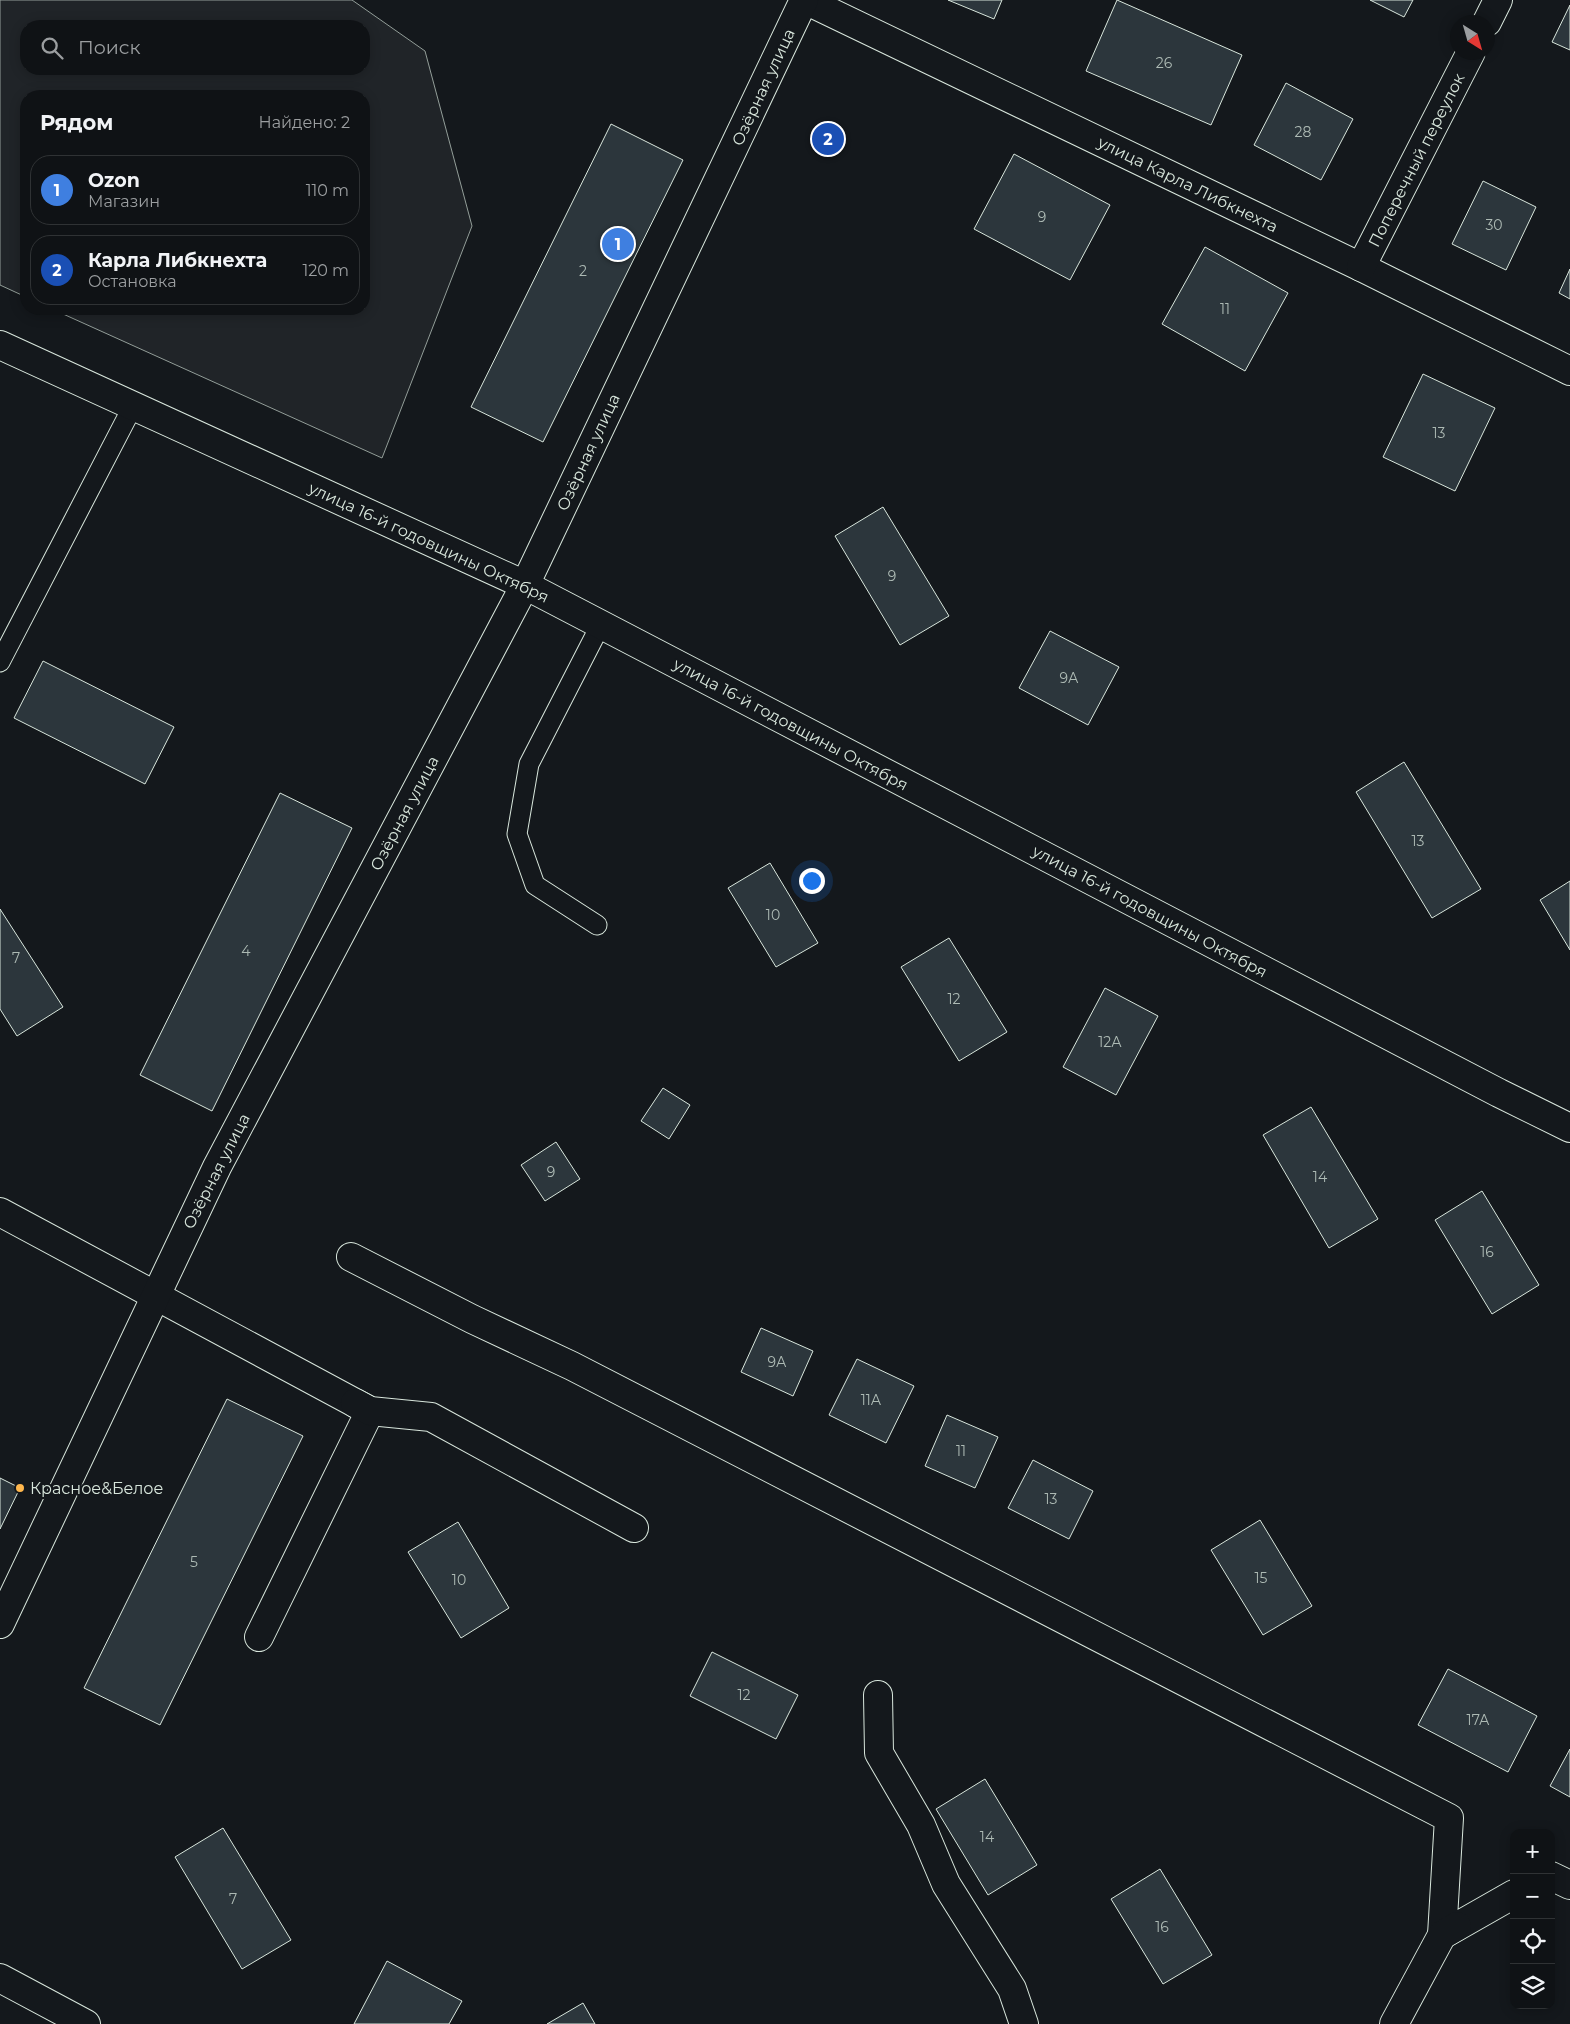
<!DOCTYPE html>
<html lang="ru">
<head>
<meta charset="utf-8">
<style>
	:root { --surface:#0f1215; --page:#1d2022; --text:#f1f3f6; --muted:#9b9ea0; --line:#2f3234; --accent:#ffb74d }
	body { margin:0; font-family:Montserrat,sans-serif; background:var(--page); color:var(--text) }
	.controls { position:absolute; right:15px; bottom:15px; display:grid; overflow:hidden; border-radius:10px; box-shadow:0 2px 12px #0003 }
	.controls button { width:45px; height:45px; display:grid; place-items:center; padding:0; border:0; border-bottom:1px solid var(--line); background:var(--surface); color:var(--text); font:25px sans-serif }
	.compass { position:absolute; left:1450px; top:15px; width:45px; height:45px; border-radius:50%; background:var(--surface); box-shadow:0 2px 12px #0003; rotate:143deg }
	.you { position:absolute; left:811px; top:880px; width:18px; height:18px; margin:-12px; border:4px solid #fff; border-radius:50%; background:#1a73e8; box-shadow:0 0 0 8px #1a73e833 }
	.badge { display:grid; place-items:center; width:32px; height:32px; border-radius:50%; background:var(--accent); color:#fff; font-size:16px; font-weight:700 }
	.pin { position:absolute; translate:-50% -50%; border:2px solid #fff; box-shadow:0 1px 5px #0006 }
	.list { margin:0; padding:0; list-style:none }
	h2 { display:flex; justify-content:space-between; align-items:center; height:65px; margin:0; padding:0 20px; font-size:21px }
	h2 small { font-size:16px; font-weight:400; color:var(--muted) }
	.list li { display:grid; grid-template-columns:32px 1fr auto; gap:15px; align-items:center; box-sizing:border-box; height:70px; margin:0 10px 10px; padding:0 10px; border:1px solid var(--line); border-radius:20px }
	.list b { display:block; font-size:19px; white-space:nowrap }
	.list p { margin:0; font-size:16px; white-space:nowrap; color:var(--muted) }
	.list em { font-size:16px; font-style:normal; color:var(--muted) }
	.icon { flex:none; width:28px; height:28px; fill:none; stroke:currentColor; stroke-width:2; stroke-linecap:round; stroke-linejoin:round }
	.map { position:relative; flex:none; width:1570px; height:2024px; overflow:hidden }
	.search { position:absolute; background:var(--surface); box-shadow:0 2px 12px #0003; left:20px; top:20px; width:350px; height:55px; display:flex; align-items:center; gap:12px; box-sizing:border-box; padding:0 18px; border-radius:20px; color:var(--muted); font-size:19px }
	.panel { position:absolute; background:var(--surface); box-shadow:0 2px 12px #0003; left:20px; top:90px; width:350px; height:225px; border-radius:20px }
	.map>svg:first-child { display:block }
	.green { fill:#202428; stroke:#939e99; fill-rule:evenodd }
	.building { fill:#2c363c; stroke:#d8e6dc }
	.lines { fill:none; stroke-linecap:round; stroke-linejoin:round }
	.service-casing { stroke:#d8e6dc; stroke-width:21 }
	.minor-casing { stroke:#d8e6dc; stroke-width:30 }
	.tertiary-casing { stroke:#d8e6dc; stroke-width:30 }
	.service { stroke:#14181c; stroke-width:19 }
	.minor { stroke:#14181c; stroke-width:28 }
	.tertiary { stroke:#14181c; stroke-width:28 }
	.poi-dot { fill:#ffb74d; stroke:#14181c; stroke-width:2 }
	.labels { text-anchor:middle; stroke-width:4; stroke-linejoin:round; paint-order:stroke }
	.number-label { font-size:14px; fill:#adbab4 }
	.street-label { font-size:16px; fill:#d8e6dc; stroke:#14181c }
	.poi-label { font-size:16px; fill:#d8e6dc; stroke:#14181c; text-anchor:start }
</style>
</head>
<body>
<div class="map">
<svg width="1570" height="2024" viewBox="0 0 1570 2024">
	<rect width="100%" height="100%" fill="#14181c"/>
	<path class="green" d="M 0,0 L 352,0 L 425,51 L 472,226 L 382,458 L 52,309 L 364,309 L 364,96 L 26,96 L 26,297 L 0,285 ZM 26,26 L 364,26 L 364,69 L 26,69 Z"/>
	<g class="building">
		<path d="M 948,0 L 1002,0 L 994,19 Z"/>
		<path d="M 1117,0 L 1242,55 L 1211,125 L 1086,71 Z"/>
		<path d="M 1370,0 L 1413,0 L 1404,17 Z"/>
		<path d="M 1570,5 L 1570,50 L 1552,42 Z"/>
		<path d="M 1286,83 L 1353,119 L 1321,180 L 1254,145 Z"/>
		<path d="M 611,124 L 683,160 L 543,442 L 471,407 Z"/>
		<path d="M 1014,154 L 1110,205 L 1070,280 L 974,229 Z"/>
		<path d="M 1483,181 L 1536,207 L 1506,270 L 1452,244 Z"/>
		<path d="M 1205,247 L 1288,293 L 1245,371 L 1162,324 Z"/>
		<path d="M 1570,269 L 1570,299 L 1559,293 Z"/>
		<path d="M 1423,374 L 1495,408 L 1455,491 L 1383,457 Z"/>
		<path d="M 883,507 L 949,616 L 900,645 L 835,536 Z"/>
		<path d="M 1050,631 L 1119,667 L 1088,725 L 1019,688 Z"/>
		<path d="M 43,661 L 174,727 L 145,784 L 14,718 Z"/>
		<path d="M 1404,762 L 1481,889 L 1432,918 L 1356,792 Z"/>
		<path d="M 280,793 L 352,828 L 212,1111 L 140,1075 Z"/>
		<path d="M 770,863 L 818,943 L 776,967 L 728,888 Z"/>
		<path d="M 1570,881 L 1570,950 L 1540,900 Z"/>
		<path d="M 0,909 L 63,1007 L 17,1036 L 0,1009 Z"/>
		<path d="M 949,938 L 1007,1032 L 959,1061 L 901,967 Z"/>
		<path d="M 1105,988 L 1158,1016 L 1116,1095 L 1063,1067 Z"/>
		<path d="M 663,1088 L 690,1105 L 669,1139 L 641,1121 Z"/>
		<path d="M 1311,1107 L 1378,1219 L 1329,1248 L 1263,1135 Z"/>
		<path d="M 556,1142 L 580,1179 L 545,1201 L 521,1165 Z"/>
		<path d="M 1482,1191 L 1539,1285 L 1492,1314 L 1435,1220 Z"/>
		<path d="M 761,1328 L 813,1351 L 793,1396 L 741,1372 Z"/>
		<path d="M 857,1359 L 914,1386 L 886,1443 L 829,1415 Z"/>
		<path d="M 227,1399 L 303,1436 L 160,1725 L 84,1688 Z"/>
		<path d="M 947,1415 L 998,1437 L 975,1488 L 925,1466 Z"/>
		<path d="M 1033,1460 L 1093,1491 L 1069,1539 L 1008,1508 Z"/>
		<path d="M 0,1478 L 20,1488 L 0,1529 Z"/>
		<path d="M 1260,1520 L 1312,1606 L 1263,1635 L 1211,1550 Z"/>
		<path d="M 458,1522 L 509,1608 L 461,1638 L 408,1552 Z"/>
		<path d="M 712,1652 L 798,1695 L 776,1739 L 690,1696 Z"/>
		<path d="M 1448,1669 L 1537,1716 L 1508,1772 L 1418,1725 Z"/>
		<path d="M 1570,1749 L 1570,1797 L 1550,1786 Z"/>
		<path d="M 985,1779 L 1037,1865 L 988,1895 L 936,1809 Z"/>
		<path d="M 223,1828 L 291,1940 L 242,1969 L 175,1857 Z"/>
		<path d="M 1160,1869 L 1212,1955 L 1163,1984 L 1111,1899 Z"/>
		<path d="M 387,1961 L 462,2001 L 449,2024 L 354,2024 Z"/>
		<path d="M 583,2003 L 595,2024 L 547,2024 Z"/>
	</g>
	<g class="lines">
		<g class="service-casing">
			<g id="service">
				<path d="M 0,662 L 133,406"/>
				<path d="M 597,925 L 535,885 L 517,834 L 529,764 L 601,624"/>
			</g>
		</g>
		<g class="minor-casing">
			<g id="minor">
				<path d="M 805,0 L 1361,267 L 1570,371"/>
				<path d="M 1487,22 L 1498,0"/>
				<path d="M 1361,267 L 1471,52"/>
				<path d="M 0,345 L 525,585 L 1499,1093 L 1570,1128"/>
				<path d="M 0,1212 L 370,1411 L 259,1637"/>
				<path d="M 351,1257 L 472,1319 L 572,1366 L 1449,1818 L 1442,1935 L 1514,1894"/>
				<path d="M 355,1403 L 370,1411 L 431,1417 L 634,1528"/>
				<path d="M 878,1695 L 879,1753 L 921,1825 L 946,1884 L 1012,1989 L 1024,2024"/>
				<path d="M 1551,1876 L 1570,1885"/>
				<path d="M 1394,2024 L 1442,1935 L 1457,1926"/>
			</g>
		</g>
		<g class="tertiary-casing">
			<g id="tertiary">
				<path d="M 0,1624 L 217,1167 L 525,585 L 804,0"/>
				<path d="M 0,1978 L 86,2024"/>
			</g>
		</g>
		<use href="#service" class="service"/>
		<use href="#minor" class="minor"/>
		<use href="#tertiary" class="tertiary"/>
	</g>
	<circle class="poi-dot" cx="20" cy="1488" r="5"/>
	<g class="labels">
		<g class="number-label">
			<text x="1164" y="68">26</text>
			<text x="1303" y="137">28</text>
			<text x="1042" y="222">9</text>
			<text x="1494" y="230">30</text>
			<text x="583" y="276">2</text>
			<text x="1225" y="314">11</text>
			<text x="1439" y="438">13</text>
			<text x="892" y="581">9</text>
			<text x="1069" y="683">9А</text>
			<text x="1418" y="846">13</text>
			<text x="773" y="920">10</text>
			<text x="246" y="956">4</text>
			<text x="16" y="963">7</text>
			<text x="954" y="1004">12</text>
			<text x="1110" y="1047">12А</text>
			<text x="551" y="1177">9</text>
			<text x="1320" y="1182">14</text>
			<text x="1487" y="1257">16</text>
			<text x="777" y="1367">9А</text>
			<text x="871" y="1405">11А</text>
			<text x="961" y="1456">11</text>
			<text x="1051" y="1504">13</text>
			<text x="194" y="1567">5</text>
			<text x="1261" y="1583">15</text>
			<text x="459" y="1585">10</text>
			<text x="744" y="1700">12</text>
			<text x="1478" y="1725">17А</text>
			<text x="987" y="1842">14</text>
			<text x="233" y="1904">7</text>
			<text x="1162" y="1932">16</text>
		</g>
		<g class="street-label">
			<text transform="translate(763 87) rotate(-65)" y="6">Озёрная улица</text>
			<text transform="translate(1416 160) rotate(-63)" y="6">Поперечный переулок</text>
			<text transform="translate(1188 184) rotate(26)" y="6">улица Карла Либкнехта</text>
			<text transform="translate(588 452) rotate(-65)" y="6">Озёрная улица</text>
			<text transform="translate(429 542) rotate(25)" y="6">улица 16-й годовщины Октября</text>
			<text transform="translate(791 724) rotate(28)" y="6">улица 16-й годовщины Октября</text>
			<text transform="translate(404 813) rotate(-62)" y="6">Озёрная улица</text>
			<text transform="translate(1150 911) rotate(28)" y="6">улица 16-й годовщины Октября</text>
			<text transform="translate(216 1171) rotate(-63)" y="6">Озёрная улица</text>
		</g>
		<g class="poi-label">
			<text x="30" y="1494">Красное&amp;Белое</text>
		</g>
	</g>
</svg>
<div class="controls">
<button>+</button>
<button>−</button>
<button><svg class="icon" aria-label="locate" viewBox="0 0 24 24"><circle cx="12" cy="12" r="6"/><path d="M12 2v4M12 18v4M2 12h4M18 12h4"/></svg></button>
<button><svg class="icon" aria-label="layers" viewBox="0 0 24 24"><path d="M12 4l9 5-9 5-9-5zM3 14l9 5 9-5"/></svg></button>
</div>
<svg class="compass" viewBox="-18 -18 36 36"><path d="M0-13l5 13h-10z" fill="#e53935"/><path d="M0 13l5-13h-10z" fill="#9b9ea0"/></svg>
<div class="you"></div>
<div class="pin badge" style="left:618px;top:244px;background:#3f7fe0">1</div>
<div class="pin badge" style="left:828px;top:139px;background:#1a4fb4">2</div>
<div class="search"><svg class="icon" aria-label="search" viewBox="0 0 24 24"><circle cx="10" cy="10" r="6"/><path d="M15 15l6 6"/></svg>Поиск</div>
<section class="panel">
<h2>Рядом<small>Найдено: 2</small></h2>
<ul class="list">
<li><span class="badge" style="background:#3f7fe0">1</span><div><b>Ozon</b><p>Магазин</p></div><em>110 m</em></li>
<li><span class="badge" style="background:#1a4fb4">2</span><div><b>Карла Либкнехта</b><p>Остановка</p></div><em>120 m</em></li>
</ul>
</section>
</div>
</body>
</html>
